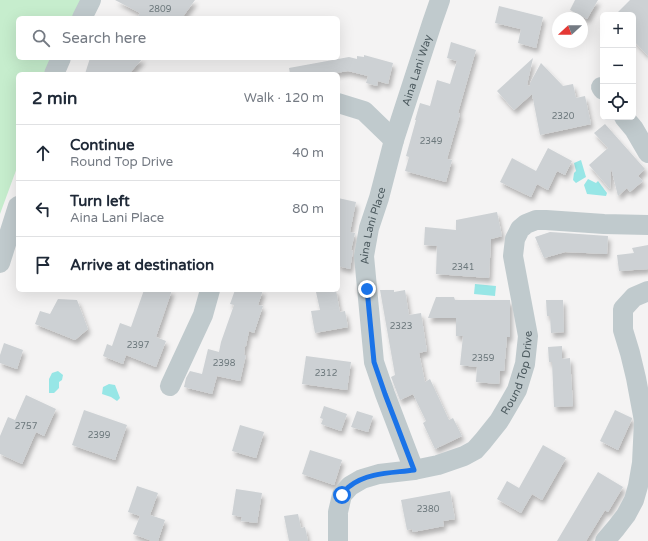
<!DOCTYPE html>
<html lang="en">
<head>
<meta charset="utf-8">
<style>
	:root { --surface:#fff; --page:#f6f6f7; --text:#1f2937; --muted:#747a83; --line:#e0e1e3 }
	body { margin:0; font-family:"Varela Round",sans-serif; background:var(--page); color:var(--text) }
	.controls { position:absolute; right:12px; top:12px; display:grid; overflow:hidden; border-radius:6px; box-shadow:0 4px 16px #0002 }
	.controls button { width:36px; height:36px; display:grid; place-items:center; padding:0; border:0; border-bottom:1px solid var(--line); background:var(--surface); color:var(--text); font:20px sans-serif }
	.compass { position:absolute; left:552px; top:12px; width:36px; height:36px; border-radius:50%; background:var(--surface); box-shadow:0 4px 16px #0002; rotate:249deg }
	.stop { position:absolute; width:12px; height:12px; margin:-9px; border:3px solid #1a73e8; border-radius:50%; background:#fff }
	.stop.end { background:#1a73e8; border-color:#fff; box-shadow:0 1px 4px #0008 }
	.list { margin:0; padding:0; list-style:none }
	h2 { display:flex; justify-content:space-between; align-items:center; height:52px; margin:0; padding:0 16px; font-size:17px }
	h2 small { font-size:13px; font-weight:400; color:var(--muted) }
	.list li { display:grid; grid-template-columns:26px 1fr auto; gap:12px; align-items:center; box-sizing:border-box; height:56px; padding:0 16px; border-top:1px solid var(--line) }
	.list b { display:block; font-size:15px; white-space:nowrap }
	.list p { margin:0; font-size:13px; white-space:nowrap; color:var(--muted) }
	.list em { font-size:13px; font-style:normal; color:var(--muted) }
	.icon { flex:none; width:22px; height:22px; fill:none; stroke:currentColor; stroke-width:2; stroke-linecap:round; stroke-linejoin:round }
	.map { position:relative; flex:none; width:648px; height:541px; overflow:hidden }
	.search { position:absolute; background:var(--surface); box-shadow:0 4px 16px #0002; left:16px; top:16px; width:324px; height:44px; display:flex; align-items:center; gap:10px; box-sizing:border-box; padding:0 14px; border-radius:6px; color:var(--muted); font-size:15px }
	.panel { position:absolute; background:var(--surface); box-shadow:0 4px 16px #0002; left:16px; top:72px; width:324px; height:220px; border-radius:6px }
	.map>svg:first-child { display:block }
	.green { fill:#c6edcd }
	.water { fill:#97e6e6 }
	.building { fill:#cdd1d4; filter:url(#shadow) }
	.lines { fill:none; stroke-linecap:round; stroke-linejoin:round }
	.minor { stroke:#c0cacd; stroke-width:20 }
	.route { stroke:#1a73e8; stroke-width:5 }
	.labels { text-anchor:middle; stroke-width:3.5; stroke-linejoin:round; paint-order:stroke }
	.number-label { font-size:9px; fill:#6c787c }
	.street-label { font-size:11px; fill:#4c5a5f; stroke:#fff }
</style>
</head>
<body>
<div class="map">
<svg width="648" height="541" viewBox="0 0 648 541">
	<defs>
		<filter id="shadow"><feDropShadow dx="2.5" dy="4.5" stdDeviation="2" flood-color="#0004"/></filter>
	</defs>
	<rect width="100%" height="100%" fill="#f4f3f3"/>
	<path class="green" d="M 0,0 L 86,0 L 76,18 L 18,18 L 18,58 L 55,58 L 48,74 L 18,74 L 18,165 L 0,214 Z"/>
	<g class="water">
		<path d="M 581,160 L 586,177 L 576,183 L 573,180 L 574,173 L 576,171 L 574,163 Z"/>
		<path d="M 588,179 L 596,183 L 598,181 L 607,193 L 606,196 L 587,194 L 584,185 Z"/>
		<path d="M 475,284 L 496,286 L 495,296 L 474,294 Z"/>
		<path d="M 58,371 L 63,375 L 62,380 L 59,382 L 59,388 L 54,393 L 49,393 L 49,379 L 52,373 Z"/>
		<path d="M 109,384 L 115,385 L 120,398 L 117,401 L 111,397 L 102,394 L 103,387 Z"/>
	</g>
	<g class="building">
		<path d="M 115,0 L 195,0 L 182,18 L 137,18 L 140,13 Z"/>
		<path d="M 575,0 L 598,0 L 587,19 L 570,10 Z"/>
		<path d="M 630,0 L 648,0 L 648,56 L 633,40 L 633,15 L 615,15 Z"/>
		<path d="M 499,6 L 543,17 L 536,48 L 518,43 L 521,29 L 495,23 Z"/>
		<path d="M 451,42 L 476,50 L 458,113 L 460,114 L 447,159 L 452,160 L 446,182 L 405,171 L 409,157 L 406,156 L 416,120 L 415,120 L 420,103 L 430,106 L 437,80 L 450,84 L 457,61 L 447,58 Z"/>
		<path d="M 364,55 L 393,63 L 388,84 L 378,81 L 377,86 L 366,83 L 368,76 L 348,71 L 330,74 L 290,74 L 289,68 L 349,57 L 357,59 L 357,56 L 364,57 Z"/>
		<path d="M 90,58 L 143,58 L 129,74 L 85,74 Z"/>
		<path d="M 533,58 L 527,85 L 530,86 L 530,83 L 541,63 L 563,86 L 573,84 L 576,98 L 585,96 L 591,124 L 540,135 L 532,94 L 514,110 L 497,91 Z"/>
		<path d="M 605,124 L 645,169 L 638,176 L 643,181 L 630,192 L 627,188 L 618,196 L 611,168 L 610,189 L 589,165 L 608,148 L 594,133 Z"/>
		<path d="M 548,148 L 572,161 L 565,175 L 557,171 L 548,190 L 537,184 L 531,197 L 500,182 L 512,158 L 536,171 Z"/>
		<path d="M 338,198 L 356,202 L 350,232 L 355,233 L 351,250 L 353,251 L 350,269 L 338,266 Z"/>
		<path d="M 497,212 L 502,236 L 491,239 L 489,278 L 436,274 L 437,246 L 424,245 L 425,227 L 456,230 L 456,220 Z"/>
		<path d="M 550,232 L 608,236 L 607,254 L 565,252 L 544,258 L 535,237 Z"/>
		<path d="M 648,245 L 648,269 L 619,271 L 617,255 L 634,253 L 632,248 Z"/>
		<path d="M 144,290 L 172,290 L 156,337 L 166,341 L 156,367 L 126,355 L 123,364 L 103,356 L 107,344 L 112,346 L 120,323 L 131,327 Z"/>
		<path d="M 235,290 L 263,290 L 258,305 L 263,306 L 254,333 L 249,331 L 246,346 L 243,347 L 245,347 L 244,355 L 246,355 L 240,381 L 217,376 L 212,394 L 184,387 L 186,378 L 190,371 L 202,374 L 208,349 L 219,352 L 221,342 L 234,305 L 230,304 Z"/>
		<path d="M 324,290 L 336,290 L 340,312 L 345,311 L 348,327 L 315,333 L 311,311 L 320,310 L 316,292 Z"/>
		<path d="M 380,290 L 394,290 L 394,292 L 405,290 L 409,315 L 421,313 L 427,351 L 419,353 L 425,382 L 430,379 L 449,420 L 453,418 L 462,436 L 435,449 L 423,423 L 426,421 L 413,394 L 400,400 L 391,377 L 395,375 Z"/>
		<path d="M 436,297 L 454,297 L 455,300 L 510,300 L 510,337 L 507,337 L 504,371 L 500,371 L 499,384 L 476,382 L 477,367 L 460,365 L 463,336 L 456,336 L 456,318 L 428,318 Z"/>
		<path d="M 58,299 L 77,300 L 88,329 L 75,340 L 35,324 L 40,311 L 50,314 Z"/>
		<path d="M 546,300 L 563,300 L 564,332 L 551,333 L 550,316 L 547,316 Z"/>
		<path d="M 4,343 L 23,350 L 17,369 L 0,363 L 0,355 Z"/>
		<path d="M 562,346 L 562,359 L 570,358 L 573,406 L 554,407 L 552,362 L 549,362 L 548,347 Z"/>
		<path d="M 306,356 L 351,362 L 347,390 L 302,384 Z"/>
		<path d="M 26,395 L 56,409 L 44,436 L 36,432 L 22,464 L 0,454 L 0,436 L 8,417 L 15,420 Z"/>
		<path d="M 324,406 L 347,414 L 341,431 L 321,424 L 323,419 L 320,418 Z"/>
		<path d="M 84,410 L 127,425 L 115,460 L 72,445 Z"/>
		<path d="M 615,410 L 632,418 L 632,419 L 618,450 L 600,441 Z"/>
		<path d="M 357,411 L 373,416 L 368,432 L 351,427 Z"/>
		<path d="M 240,425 L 264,432 L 256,458 L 232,451 Z"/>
		<path d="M 543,445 L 566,458 L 542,500 L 532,494 L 521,513 L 497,499 L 507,481 L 519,488 Z"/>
		<path d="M 310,450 L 342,460 L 334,485 L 302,474 Z"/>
		<path d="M 598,472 L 623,487 L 608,512 L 605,510 L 586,541 L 557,541 Z"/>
		<path d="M 137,486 L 158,493 L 150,515 L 165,520 L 158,541 L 152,541 L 133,534 L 140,516 L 128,512 Z"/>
		<path d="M 236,489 L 262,493 L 257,523 L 241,521 L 242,517 L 232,515 Z"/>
		<path d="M 450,491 L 455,519 L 443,521 L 444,526 L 413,532 L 412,529 L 407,530 L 401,500 Z"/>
		<path d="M 298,514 L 301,528 L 305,527 L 308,541 L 289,541 L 284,516 Z"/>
	</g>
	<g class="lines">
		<g class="minor">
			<path d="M 82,18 L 91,0"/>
			<path d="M 54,74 L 61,58"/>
			<path d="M 601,87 L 603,90"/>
			<path d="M 338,103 L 364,111 L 394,140"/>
			<path d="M 624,117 L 634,129 L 648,153"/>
			<path d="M 0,263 L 18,206"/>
			<path d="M 170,386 L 203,315 L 210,290"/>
			<path id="s1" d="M 414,470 L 385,394 L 374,362 L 364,256 L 369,228 L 379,198 L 394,140 L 432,23 L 440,0"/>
			<path id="s2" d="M 338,541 L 338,512 L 342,495 L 350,486 L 362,479 L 379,474 L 414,470 L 438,465 L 464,456 L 475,450 L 483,441 L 499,421 L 509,404 L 517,390 L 525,364 L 528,336 L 513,256 L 515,239 L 520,229 L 526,224 L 536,220 L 546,220 L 604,224 L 648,225"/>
			<path d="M 605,541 L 616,528 L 626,515 L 634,500 L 638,486 L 642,463 L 644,421 L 636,378 L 630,353 L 623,330 L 623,309 L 634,297 L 648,291"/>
		</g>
	</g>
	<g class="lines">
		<path class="route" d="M 342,495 C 344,492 347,488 350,486 C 368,472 394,473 414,470 L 385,394 L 374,362 L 367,289"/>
	</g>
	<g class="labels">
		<g class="number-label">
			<text x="160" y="12">2809</text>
			<text x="563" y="119">2320</text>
			<text x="431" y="144">2349</text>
			<text x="463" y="270">2341</text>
			<text x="401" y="329">2323</text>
			<text x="138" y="348">2397</text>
			<text x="483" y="361">2359</text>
			<text x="224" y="366">2398</text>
			<text x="326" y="376">2312</text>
			<text x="26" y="429">2757</text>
			<text x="99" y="438">2399</text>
			<text x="428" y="512">2380</text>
		</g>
		<g class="street-label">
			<text dy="4" stroke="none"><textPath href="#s1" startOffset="415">Aina Lani Way</textPath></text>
			<text dy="4" stroke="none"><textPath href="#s1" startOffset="253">Aina Lani Place</textPath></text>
			<text dy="4" stroke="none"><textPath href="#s2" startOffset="280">Round Top Drive</textPath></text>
		</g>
	</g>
</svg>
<div class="controls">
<button>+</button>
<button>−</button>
<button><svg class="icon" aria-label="locate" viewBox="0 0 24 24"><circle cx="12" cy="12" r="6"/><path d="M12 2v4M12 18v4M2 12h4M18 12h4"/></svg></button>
</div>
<svg class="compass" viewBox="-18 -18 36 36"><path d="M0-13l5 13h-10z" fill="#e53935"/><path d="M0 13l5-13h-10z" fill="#747a83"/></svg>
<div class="stop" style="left:342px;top:495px"></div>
<div class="stop end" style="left:367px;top:289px"></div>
<div class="search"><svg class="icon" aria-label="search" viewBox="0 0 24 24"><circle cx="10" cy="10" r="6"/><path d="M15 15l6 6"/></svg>Search here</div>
<section class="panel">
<h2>2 min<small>Walk · 120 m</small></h2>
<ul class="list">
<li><svg class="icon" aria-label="ahead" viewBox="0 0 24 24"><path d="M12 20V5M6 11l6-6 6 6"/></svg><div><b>Continue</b><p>Round Top Drive</p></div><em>40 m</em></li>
<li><svg class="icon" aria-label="left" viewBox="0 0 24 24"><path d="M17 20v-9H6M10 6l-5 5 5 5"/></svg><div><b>Turn left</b><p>Aina Lani Place</p></div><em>80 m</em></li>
<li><svg class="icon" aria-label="arrive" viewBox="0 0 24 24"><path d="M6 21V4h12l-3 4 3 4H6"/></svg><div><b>Arrive at destination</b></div></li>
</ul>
</section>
</div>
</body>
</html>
